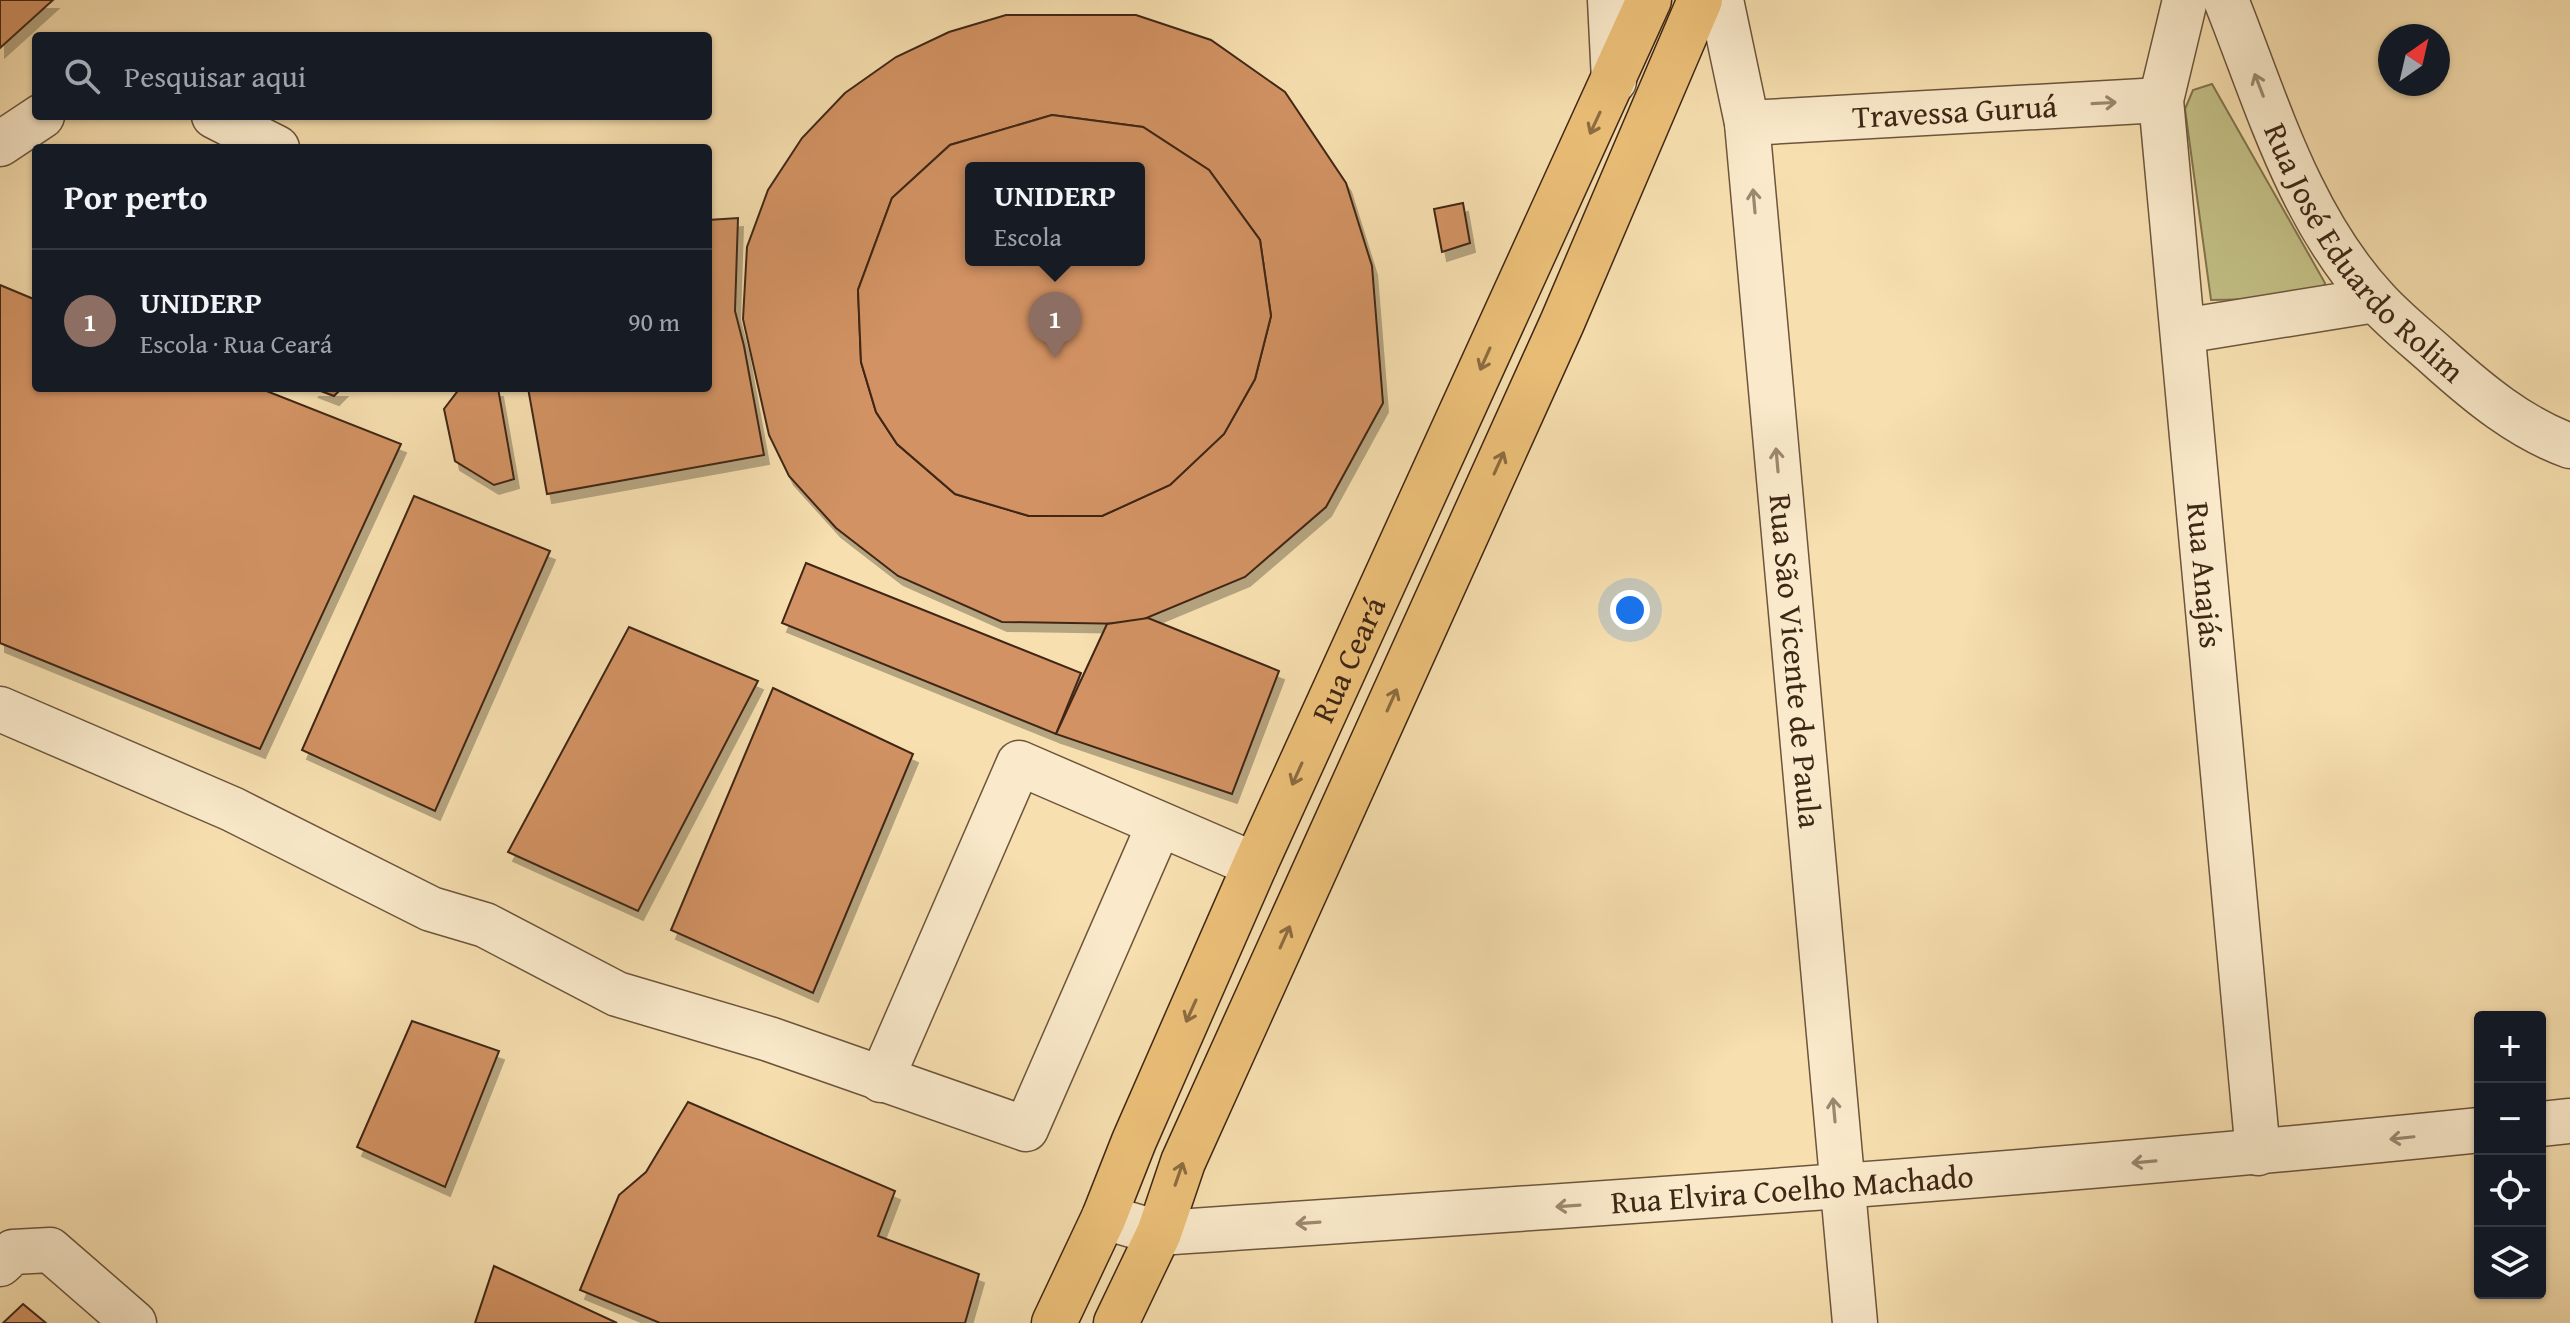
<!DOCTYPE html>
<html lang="pt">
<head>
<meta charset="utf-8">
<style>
	:root { --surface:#171b24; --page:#20242c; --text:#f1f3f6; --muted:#9ea1a6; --line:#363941; --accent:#d93025 }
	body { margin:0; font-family:"Gentium Book Plus",serif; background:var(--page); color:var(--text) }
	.controls { position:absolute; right:24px; bottom:24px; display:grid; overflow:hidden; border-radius:8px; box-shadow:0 2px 6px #0004 }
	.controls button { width:72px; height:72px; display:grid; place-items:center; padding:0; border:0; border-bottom:2px solid var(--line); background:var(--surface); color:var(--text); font:40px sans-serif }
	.compass { position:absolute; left:2378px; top:24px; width:72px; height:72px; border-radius:50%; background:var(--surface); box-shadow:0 2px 6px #0004; rotate:34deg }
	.you { position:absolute; left:1630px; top:610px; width:28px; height:28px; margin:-20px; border:6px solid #fff; border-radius:50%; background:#1a73e8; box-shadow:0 0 0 12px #1a73e833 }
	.badge { display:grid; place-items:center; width:52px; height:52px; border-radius:50%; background:var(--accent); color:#fff; font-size:26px; font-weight:700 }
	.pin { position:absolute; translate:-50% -66px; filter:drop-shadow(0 2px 4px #0008) }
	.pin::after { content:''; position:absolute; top:42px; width:28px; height:24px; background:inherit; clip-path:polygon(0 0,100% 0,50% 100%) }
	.popup { position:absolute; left:965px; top:162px; width:180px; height:104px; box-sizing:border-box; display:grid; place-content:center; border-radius:8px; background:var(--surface); filter:drop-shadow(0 2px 6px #0005); font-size:26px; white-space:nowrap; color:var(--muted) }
	.popup b { font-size:30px; color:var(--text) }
	.popup::after { content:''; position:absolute; left:50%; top:100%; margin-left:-16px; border:16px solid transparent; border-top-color:var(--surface) }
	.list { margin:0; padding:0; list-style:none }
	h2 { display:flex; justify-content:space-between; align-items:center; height:104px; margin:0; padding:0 32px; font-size:34px }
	h2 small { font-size:26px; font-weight:400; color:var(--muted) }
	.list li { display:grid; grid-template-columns:52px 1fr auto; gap:24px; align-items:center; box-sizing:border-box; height:144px; padding:0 32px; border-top:2px solid var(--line) }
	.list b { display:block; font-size:30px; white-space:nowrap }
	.list p { margin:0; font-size:26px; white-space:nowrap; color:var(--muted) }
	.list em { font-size:26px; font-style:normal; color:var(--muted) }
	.icon { flex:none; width:44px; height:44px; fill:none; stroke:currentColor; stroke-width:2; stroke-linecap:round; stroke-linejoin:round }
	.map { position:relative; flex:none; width:2570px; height:1323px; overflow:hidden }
	.search { position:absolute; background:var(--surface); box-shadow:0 2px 6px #0004; left:32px; top:32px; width:680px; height:88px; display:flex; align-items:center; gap:20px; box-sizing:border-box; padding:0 28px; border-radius:8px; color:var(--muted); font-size:30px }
	.panel { position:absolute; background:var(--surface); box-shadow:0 2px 6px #0004; left:32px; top:144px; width:680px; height:248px; border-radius:8px }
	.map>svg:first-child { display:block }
	.green { fill:#c3c086; stroke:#81744e; stroke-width:2 }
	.building { fill:#d29263; stroke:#3f2716; stroke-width:2; fill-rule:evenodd; filter:url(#shadow) }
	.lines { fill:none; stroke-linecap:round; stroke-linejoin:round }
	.minor-casing { stroke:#6d553c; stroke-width:47 }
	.major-casing { stroke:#3f2716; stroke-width:47 }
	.minor { stroke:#faeacb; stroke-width:44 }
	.major { stroke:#ecc078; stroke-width:44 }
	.oneway { stroke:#9c8870 }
	.oneway2 { stroke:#8d6c42 }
	.labels { text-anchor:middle; stroke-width:6; stroke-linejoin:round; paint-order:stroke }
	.street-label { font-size:32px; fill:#3f2716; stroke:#faeacb }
</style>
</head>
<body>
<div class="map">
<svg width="2570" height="1323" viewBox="0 0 2570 1323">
	<defs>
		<filter id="shadow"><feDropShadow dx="5" dy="9" stdDeviation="0" flood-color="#0004"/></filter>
	</defs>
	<rect width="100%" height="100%" fill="#f7dfaf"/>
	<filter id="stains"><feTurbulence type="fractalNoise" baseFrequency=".0025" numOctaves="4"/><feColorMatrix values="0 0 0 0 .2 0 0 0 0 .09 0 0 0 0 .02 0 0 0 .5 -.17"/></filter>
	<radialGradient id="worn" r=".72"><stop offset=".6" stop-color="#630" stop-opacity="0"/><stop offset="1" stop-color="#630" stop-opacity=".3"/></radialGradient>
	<path class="green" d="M 2212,84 L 2325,283 L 2320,298 L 2211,300 L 2185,109 L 2193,90 Z"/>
	<g class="building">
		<path d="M 0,0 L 53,0 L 0,48 Z"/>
		<path d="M 1006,15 L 1136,15 L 1211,40 L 1285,92 L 1346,183 L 1372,266 L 1383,403 L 1326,507 L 1245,577 L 1132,624 L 1002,622 L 898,576 L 836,528 L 789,476 L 769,435 L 743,319 L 747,247 L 768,190 L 802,138 L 845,93 L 896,57 L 949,32 ZM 1052,115 L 1143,127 L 1209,170 L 1260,240 L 1271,316 L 1255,379 L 1224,434 L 1170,485 L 1102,516 L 1029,516 L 955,494 L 897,444 L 876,412 L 861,362 L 858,290 L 892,198 L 950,145 Z"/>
		<path d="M 1052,115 L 1143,127 L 1209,170 L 1260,240 L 1271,316 L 1255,379 L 1224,434 L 1170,485 L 1102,516 L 1029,516 L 955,494 L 897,444 L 876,412 L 861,362 L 858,290 L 892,198 L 950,145 ZM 971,168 L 1139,168 L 1139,260 L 971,260 Z"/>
		<path d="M 1463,203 L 1470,243 L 1442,252 L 1434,209 Z"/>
		<path d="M 738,218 L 735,311 L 744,346 L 764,455 L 547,494 L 528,388 L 708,388 L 708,220 Z"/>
		<path d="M 0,285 L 36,300 L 36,388 L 259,388 L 401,444 L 260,749 L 0,643 Z"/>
		<path d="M 313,388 L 342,388 L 334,396 Z"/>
		<path d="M 460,388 L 498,388 L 514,479 L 494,485 L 455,461 L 444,409 Z"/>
		<path d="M 414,496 L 550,551 L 435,811 L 302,750 Z"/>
		<path d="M 806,563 L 1081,673 L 1056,734 L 782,623 Z"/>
		<path d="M 1148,618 L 1279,671 L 1232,794 L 1056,734 L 1107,624 Z"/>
		<path d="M 629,627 L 758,681 L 638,911 L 508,852 Z"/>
		<path d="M 773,688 L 913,754 L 813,993 L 671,930 Z"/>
		<path d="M 412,1021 L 499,1051 L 445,1187 L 357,1147 Z"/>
		<path d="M 688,1102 L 895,1191 L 878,1236 L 979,1274 L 965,1323 L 660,1323 L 580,1290 L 619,1195 L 646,1172 Z"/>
		<path d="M 494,1266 L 617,1323 L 475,1323 Z"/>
		<path d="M 23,1304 L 46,1323 L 3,1323 Z"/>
	</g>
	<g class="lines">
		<g class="minor-casing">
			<g id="minor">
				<path d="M 1610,0 L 1614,81"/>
				<path id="s1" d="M 1721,0 L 1747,123 L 1855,1323"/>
				<path id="s2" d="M 2185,0 L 2161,100 L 2258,1153"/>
				<path id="s3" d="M 2226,0 C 2267,103 2299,217 2376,300 C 2395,321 2418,339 2439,358 C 2478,393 2520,428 2570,446"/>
				<path d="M 214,116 L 277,148"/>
				<path id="s4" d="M 1747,123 L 2161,100"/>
				<path d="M 0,144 L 42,116"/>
				<path d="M 2183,331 L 2375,300"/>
				<path d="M 0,709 L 232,809 L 431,909 L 485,925 L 617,994 L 769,1039 L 1026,1129 L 1159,825"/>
				<path d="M 881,1080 L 1019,763 L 1255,865"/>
				<path d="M 2540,1124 L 2570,1121"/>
				<path id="s5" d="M 1104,1217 L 1159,1233 C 1600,1204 2040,1175 2480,1130"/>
				<path d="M 0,1264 L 13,1252 L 50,1250 L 134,1323"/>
			</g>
		</g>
		<g class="major-casing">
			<g id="major">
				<path id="s6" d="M 1054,1323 L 1104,1217 L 1134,1141 L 1255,865 L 1649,0"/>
				<path d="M 1116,1323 L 1159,1233 L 1183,1162 L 1562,323 L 1700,0"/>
			</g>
		</g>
		<use href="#minor" class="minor"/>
		<use href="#major" class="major"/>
	</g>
	<defs><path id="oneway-shaft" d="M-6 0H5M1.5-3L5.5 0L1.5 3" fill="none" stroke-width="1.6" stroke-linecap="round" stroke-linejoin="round" transform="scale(2)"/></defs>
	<g class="oneway">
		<use href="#oneway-shaft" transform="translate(2259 85) rotate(-111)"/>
		<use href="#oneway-shaft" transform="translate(2104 103) rotate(-3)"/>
		<use href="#oneway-shaft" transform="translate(1754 201) rotate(-95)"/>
		<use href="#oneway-shaft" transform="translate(1777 460) rotate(-95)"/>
		<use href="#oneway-shaft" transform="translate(1834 1110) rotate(-95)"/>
		<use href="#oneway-shaft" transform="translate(2402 1138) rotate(174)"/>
		<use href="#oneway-shaft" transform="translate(2144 1162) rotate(175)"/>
		<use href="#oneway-shaft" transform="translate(1568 1206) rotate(176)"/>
		<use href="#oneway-shaft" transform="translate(1308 1223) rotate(176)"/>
	</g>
	<g class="oneway2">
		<use href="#oneway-shaft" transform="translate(1595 123) rotate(115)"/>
		<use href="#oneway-shaft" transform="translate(1485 359) rotate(114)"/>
		<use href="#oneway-shaft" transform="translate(1499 463) rotate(-66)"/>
		<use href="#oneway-shaft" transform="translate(1392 700) rotate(-66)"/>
		<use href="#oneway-shaft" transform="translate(1297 774) rotate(114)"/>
		<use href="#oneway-shaft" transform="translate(1285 937) rotate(-66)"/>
		<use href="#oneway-shaft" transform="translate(1191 1011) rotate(114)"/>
		<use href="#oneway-shaft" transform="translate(1179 1174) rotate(-71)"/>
	</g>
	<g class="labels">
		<g class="street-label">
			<text dy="11" stroke="none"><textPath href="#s4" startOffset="208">Travessa Guruá</textPath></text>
			<text dy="11" stroke="none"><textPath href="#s3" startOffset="292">Rua José Eduardo Rolim</textPath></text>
			<text dy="11" stroke="none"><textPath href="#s2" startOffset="580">Rua Anajás</textPath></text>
			<text dy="11" stroke="none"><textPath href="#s6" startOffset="726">Rua Ceará</textPath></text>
			<text dy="11" stroke="none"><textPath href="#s1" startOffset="666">Rua São Vicente de Paula</textPath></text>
			<text dy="11" stroke="none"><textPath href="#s5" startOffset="692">Rua Elvira Coelho Machado</textPath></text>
		</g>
	</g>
	<rect width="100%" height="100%" filter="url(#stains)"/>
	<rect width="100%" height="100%" fill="url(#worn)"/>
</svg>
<div class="controls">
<button>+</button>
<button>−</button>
<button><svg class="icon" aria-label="locate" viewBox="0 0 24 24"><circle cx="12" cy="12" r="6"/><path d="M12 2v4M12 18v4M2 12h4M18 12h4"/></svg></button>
<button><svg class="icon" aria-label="layers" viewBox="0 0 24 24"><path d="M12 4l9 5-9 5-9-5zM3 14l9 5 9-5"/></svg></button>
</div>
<svg class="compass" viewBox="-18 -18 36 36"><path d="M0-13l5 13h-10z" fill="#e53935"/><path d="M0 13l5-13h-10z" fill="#9ea1a6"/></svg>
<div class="you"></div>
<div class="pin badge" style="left:1055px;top:358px;background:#8d6e63">1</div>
<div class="popup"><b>UNIDERP</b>Escola</div>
<div class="search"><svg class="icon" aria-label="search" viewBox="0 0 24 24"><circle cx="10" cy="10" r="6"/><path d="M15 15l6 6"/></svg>Pesquisar aqui</div>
<section class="panel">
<h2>Por perto<small></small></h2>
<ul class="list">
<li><span class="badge" style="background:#8d6e63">1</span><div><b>UNIDERP</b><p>Escola · Rua Ceará</p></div><em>90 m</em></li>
</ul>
</section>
</div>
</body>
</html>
